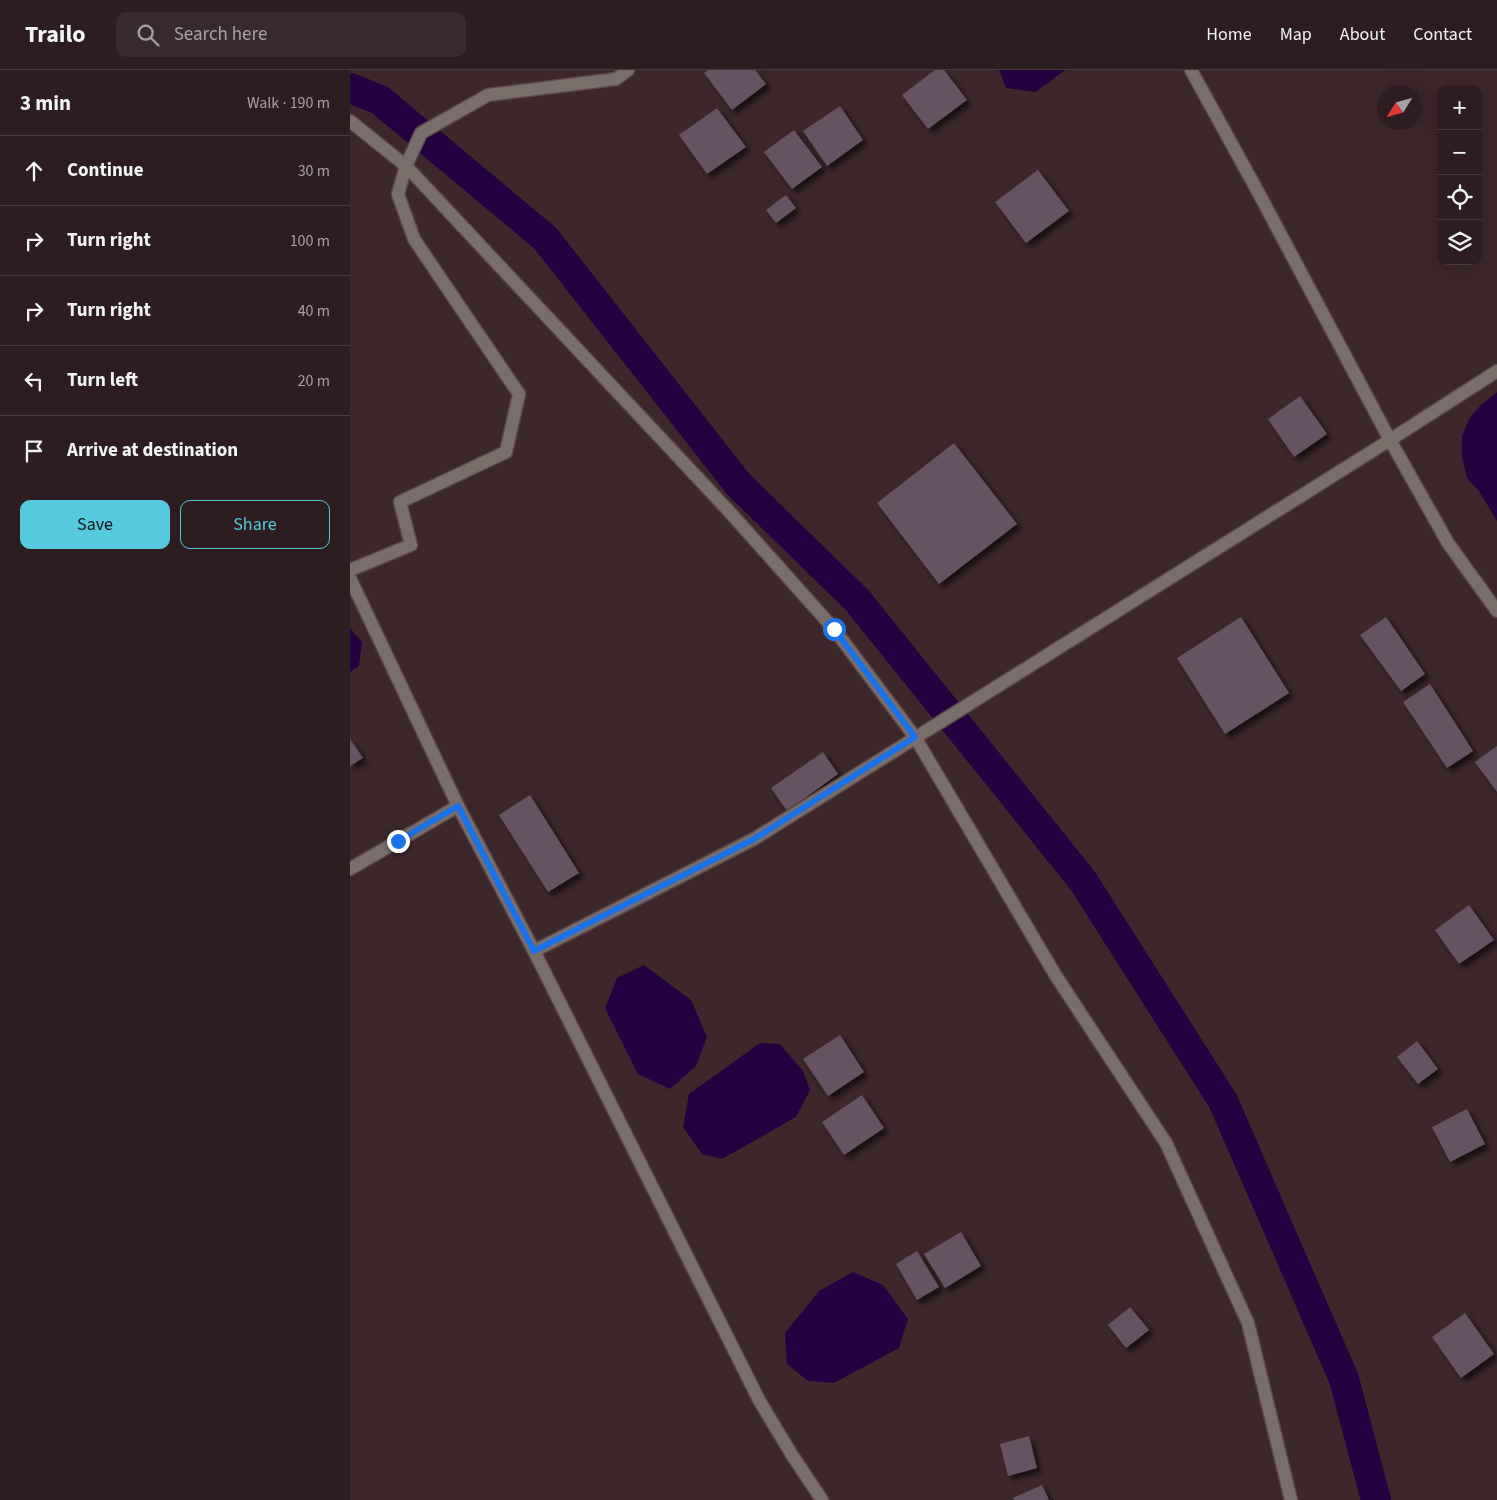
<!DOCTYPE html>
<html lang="en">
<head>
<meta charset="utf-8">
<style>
	:root { --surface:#2d1d20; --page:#392a2d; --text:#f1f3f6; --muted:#a7a2a5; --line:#483b3e; --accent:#55cadf }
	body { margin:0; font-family:"Source Sans 3",sans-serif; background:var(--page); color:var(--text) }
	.controls { position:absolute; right:15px; top:15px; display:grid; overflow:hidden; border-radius:10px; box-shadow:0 5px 20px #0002 }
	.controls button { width:45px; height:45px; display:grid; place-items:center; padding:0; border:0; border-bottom:1px solid var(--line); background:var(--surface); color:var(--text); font:25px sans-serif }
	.compass { position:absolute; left:1027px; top:15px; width:45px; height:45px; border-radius:50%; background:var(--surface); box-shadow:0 5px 20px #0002; rotate:233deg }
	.stop { position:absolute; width:15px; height:15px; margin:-11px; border:4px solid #1a73e8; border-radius:50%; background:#fff }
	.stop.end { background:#1a73e8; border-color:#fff; box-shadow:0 1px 5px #0008 }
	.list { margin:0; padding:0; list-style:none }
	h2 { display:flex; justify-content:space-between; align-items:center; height:65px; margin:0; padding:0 20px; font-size:21px }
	h2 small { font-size:16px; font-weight:400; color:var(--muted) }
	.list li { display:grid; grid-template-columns:32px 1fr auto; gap:15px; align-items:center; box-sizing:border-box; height:70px; padding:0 20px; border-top:1px solid var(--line) }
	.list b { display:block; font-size:19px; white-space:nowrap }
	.list em { font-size:16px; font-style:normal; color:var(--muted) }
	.actions { display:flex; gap:10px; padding:15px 20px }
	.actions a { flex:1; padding:11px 0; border:1px solid var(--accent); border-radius:10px; text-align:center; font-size:18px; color:var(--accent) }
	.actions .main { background:var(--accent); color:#111 }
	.icon { flex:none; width:28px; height:28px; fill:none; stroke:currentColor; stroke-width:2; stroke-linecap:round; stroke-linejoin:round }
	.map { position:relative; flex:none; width:1147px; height:1430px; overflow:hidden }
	header { display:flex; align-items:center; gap:30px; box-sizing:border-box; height:70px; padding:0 25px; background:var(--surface); border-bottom:1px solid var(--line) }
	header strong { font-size:24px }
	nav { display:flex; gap:28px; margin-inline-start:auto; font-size:18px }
	.search { width:350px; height:45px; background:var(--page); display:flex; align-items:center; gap:12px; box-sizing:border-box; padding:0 18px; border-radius:10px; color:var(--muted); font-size:19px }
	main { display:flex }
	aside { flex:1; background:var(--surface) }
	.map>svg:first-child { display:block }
	.water { fill:#240041 }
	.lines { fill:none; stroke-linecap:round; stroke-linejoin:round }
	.canal { stroke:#240041; stroke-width:30 }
	.building { fill:#665362; filter:url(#shadow) }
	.minor-casing { stroke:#5a464a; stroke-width:15 }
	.minor { stroke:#7a6e6b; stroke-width:12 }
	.route { stroke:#1a73e8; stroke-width:6 }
</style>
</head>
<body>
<header>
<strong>Trailo</strong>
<div class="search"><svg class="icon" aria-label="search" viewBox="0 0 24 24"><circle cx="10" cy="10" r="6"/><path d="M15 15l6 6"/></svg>Search here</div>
<nav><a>Home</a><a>Map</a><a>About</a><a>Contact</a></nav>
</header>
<main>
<aside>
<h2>3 min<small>Walk · 190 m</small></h2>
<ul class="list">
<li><svg class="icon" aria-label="ahead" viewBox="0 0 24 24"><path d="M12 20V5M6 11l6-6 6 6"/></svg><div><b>Continue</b></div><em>30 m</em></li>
<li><svg class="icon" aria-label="right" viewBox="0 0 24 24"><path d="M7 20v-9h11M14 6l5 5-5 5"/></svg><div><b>Turn right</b></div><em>100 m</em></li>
<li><svg class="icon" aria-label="right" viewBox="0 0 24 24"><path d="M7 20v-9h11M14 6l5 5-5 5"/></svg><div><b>Turn right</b></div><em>40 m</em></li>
<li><svg class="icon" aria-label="left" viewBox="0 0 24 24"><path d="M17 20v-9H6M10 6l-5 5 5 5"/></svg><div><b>Turn left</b></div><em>20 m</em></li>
<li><svg class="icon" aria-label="arrive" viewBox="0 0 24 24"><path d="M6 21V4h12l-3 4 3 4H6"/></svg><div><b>Arrive at destination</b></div></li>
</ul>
<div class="actions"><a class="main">Save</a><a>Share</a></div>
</aside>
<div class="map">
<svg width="1147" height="1430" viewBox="0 0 1147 1430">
	<defs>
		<filter id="shadow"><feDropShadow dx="4.5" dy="4.5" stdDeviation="2.5" flood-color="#0009"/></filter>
	</defs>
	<rect width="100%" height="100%" fill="#3c272b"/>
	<g class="water">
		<path d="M 649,0 L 715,0 L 686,22 L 656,18 Z"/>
		<path d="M 1147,322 L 1147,451 L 1129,421 L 1117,408 L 1112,387 L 1112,366 L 1119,349 L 1131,335 Z"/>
		<path d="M 0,558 L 12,572 L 9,596 L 0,602 Z"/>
		<path d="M 294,895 L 341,930 L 357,967 L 346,996 L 320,1019 L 288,1004 L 255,938 L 267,908 Z"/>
		<path d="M 410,973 L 430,974 L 453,1001 L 460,1020 L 446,1047 L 372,1089 L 352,1084 L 333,1057 L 339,1024 Z"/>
		<path d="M 503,1202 L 533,1215 L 558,1249 L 549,1278 L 484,1313 L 458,1311 L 437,1294 L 435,1263 L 469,1221 Z"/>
	</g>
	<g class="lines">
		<path class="canal" d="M 0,18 L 30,30 L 195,168 L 389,415 L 507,530 L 733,811 L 873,1031 L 994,1309 L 1026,1430"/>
	</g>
	<g class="building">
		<path d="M 358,0 L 405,0 L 416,14 L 382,40 L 354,3 Z"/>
		<path d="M 585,0 L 594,0 L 617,30 L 578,59 L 552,25 Z"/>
		<path d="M 490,36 L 513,70 L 477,96 L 453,61 Z"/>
		<path d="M 367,38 L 396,77 L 357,104 L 329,65 Z"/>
		<path d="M 444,60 L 472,97 L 442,119 L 414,82 Z"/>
		<path d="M 688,100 L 719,141 L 676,173 L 645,132 Z"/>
		<path d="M 436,125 L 446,138 L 426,153 L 416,140 Z"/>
		<path d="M 950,326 L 977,364 L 944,387 L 918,349 Z"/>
		<path d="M 604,373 L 667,454 L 589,514 L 527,433 Z"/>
		<path d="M 891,547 L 939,623 L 875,664 L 827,588 Z"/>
		<path d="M 1036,547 L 1075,604 L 1051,621 L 1010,565 Z"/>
		<path d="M 1080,614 L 1123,681 L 1097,698 L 1053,632 Z"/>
		<path d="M 0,669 L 13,688 L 0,696 Z"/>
		<path d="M 1147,676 L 1147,722 L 1125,692 Z"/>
		<path d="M 473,682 L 488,704 L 437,741 L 421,718 Z"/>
		<path d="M 180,725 L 229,803 L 198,822 L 149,745 Z"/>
		<path d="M 1119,835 L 1144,870 L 1109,894 L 1085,860 Z"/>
		<path d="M 490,965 L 514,1002 L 478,1026 L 453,989 Z"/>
		<path d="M 1067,971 L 1088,999 L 1068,1014 L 1047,987 Z"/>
		<path d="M 512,1025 L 534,1058 L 494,1085 L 472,1052 Z"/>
		<path d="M 1117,1039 L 1135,1074 L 1100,1092 L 1082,1057 Z"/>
		<path d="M 611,1162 L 631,1196 L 595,1218 L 574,1184 Z"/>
		<path d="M 567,1181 L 589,1217 L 567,1230 L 546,1194 Z"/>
		<path d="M 780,1237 L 799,1260 L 776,1278 L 758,1255 Z"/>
		<path d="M 1115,1243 L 1144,1284 L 1111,1308 L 1082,1267 Z"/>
		<path d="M 679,1366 L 687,1398 L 658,1406 L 650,1374 Z"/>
		<path d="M 692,1415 L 699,1430 L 664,1430 L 663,1428 Z"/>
	</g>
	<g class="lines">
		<g class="minor-casing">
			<g id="minor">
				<path d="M 841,0 L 907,120 L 1040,370 L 1098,473 L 1147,541"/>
				<path d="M 0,51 L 56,96 L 376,438 L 484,559 L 565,667 L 706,906 L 816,1073 L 898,1253 L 941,1430"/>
				<path d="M 0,500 L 61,475 L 50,432 L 156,382 L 169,324 L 64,169 L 48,124 L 56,96 L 71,63 L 138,25 L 266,9 L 278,0"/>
				<path d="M 0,508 L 108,736 L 184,881 L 409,1330 L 442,1385 L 472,1430"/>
				<path d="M 0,799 L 108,736"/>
				<path d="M 184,881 L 404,769 L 1040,370 L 1147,301"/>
			</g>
		</g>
		<use href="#minor" class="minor"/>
	</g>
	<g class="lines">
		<path class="route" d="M 48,771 L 108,736 L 184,881 L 404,769 L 565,667 L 484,559"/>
	</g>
</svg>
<div class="controls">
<button>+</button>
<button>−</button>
<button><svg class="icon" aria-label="locate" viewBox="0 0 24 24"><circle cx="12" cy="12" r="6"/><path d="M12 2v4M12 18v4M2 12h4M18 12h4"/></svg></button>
<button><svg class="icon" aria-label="layers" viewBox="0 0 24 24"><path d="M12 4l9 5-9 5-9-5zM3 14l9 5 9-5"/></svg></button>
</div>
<svg class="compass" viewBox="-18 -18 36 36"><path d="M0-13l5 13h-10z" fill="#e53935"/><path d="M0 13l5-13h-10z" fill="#a7a2a5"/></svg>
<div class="stop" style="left:484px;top:559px"></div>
<div class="stop end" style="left:48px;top:771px"></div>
</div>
</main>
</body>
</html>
